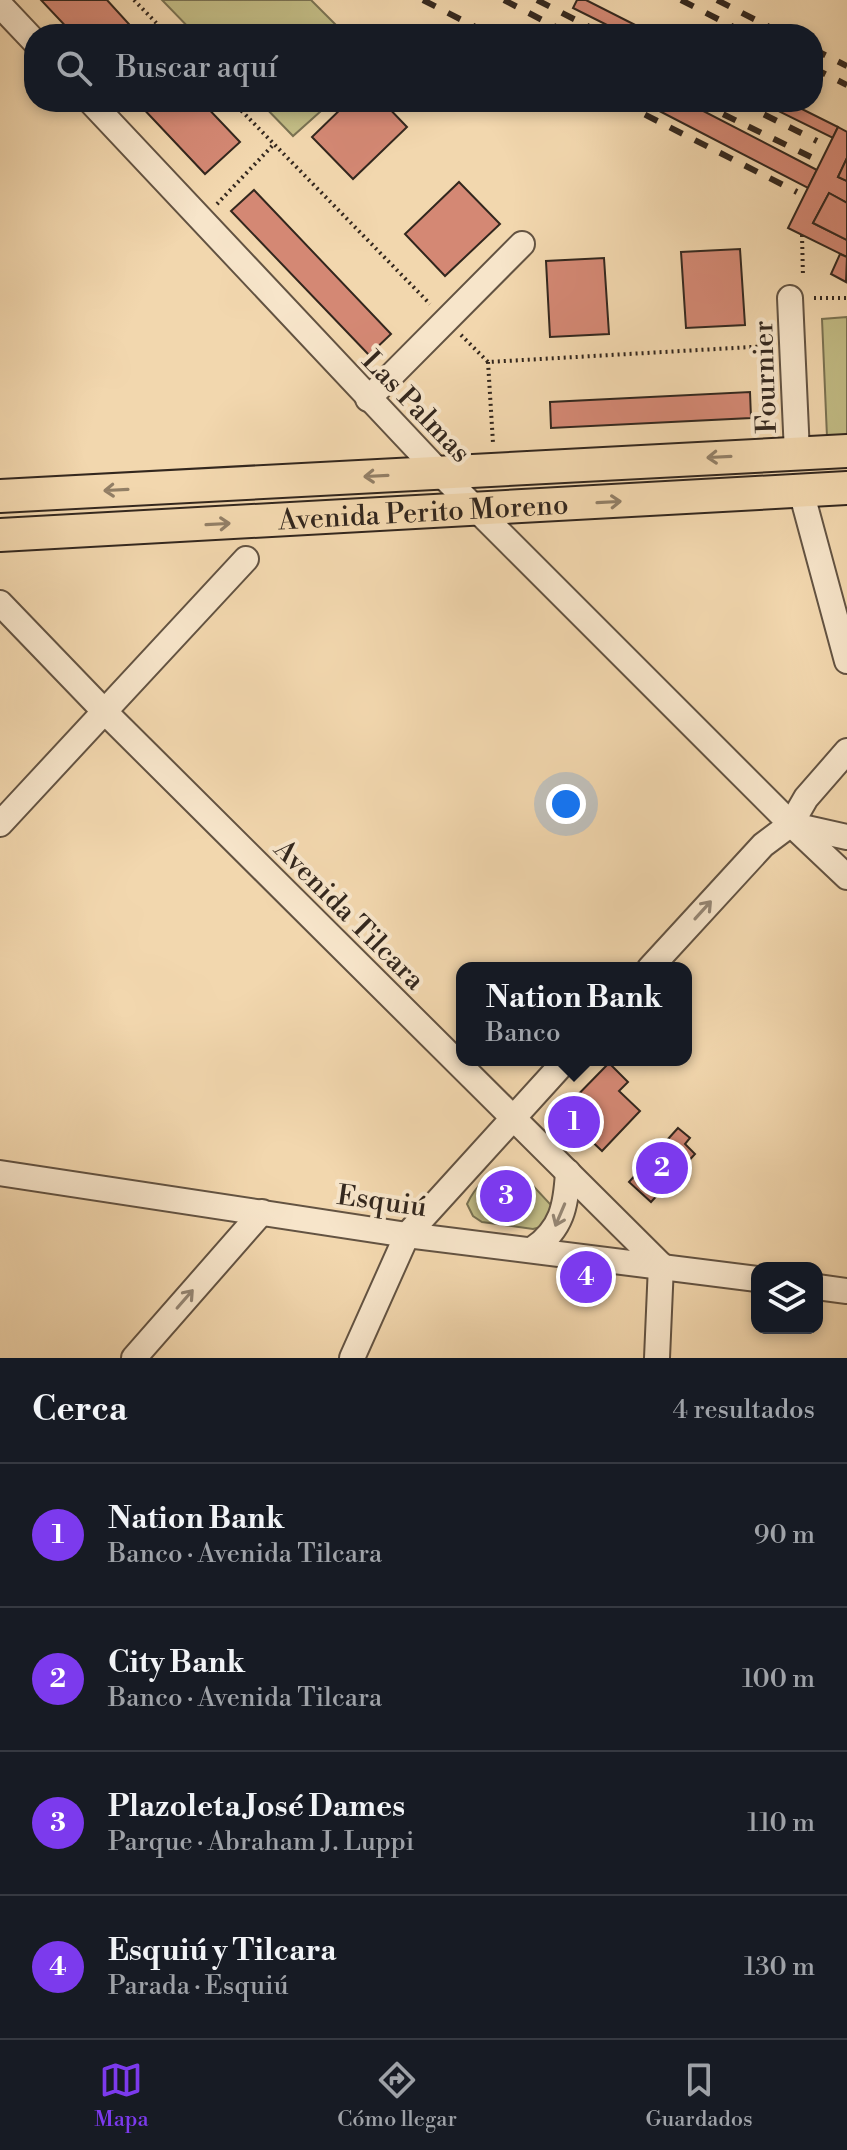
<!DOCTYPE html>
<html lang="es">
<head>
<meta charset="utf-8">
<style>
	:root { --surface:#171b24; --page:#20242c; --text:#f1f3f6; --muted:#9ea1a6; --line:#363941; --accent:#7c3aed }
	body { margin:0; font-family:"Libre Bodoni",serif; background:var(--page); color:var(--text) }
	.controls { position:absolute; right:24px; bottom:24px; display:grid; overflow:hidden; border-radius:16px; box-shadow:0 4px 12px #0003 }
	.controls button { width:72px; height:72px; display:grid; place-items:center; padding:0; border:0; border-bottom:2px solid var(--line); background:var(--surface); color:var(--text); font:40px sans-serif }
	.you { position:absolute; left:566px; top:804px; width:28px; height:28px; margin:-20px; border:6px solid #fff; border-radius:50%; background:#1a73e8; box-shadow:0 0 0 12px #1a73e833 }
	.badge { display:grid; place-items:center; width:52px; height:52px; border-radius:50%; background:var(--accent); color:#fff; font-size:26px; font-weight:700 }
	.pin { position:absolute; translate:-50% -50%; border:4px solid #fff; box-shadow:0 2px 8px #0006 }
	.popup { position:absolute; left:456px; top:962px; width:236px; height:104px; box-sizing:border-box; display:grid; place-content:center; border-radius:16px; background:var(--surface); filter:drop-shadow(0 2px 6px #0005); font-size:26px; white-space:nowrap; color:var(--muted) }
	.popup b { font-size:30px; color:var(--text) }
	.popup::after { content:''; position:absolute; left:50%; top:100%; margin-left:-16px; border:16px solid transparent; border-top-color:var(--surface) }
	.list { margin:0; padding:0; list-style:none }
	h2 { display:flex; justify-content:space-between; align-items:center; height:104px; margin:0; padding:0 32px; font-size:34px }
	h2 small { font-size:26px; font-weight:400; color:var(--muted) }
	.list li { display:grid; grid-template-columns:52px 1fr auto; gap:24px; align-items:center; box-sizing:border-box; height:144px; padding:0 32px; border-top:2px solid var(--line) }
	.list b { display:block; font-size:30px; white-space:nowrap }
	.list p { margin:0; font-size:26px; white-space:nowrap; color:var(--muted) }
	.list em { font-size:26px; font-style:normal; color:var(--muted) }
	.icon { flex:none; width:44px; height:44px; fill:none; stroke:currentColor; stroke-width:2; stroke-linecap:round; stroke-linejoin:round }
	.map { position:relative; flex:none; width:847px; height:1358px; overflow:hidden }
	.search { position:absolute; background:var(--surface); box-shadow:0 4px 12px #0003; left:24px; right:24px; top:24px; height:88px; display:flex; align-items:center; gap:20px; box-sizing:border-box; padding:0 28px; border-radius:32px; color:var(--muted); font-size:30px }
	.sheet { height:680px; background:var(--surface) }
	nav { display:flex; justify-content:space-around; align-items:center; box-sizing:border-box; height:112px; border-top:2px solid var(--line); background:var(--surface); font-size:22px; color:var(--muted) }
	nav a { display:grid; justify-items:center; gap:4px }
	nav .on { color:var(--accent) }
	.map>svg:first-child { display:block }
	.green { fill:#c2bc85; stroke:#7a7252; stroke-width:2 }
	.building { fill:#d48874; stroke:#33271e; stroke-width:2 }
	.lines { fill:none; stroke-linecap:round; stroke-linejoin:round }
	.minor-casing { stroke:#635342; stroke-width:28 }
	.major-casing { stroke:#33271e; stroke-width:36 }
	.path { stroke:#33271e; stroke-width:4; stroke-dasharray:2 4; stroke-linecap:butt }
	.minor { stroke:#f7e5ca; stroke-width:24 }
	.major { stroke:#f2d7ae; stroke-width:32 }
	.rail { stroke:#33271e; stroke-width:6; stroke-dasharray:14 14; stroke-linecap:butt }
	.oneway { stroke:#927f66 }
	.oneway2 { stroke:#958674 }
	.labels { text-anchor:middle; stroke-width:8; stroke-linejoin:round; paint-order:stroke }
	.street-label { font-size:28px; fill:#33271e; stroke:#f7e5ca }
</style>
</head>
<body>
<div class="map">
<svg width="847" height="1358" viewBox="0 0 847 1358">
	<rect width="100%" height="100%" fill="#f2d7ae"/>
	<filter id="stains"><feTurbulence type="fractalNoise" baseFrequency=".0025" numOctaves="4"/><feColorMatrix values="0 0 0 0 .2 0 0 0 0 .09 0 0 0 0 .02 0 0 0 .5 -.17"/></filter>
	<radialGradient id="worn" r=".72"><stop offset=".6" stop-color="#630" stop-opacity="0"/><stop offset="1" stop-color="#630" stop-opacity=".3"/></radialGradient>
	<g class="green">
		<path d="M 162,0 L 311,0 L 345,34 L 195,34 Z"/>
		<path d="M 260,102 L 331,102 L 293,136 Z"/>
		<path d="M 847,317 L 847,436 L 827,437 L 822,319 Z"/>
		<path d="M 506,1170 L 522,1174 L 551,1205 L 550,1220 L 545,1226 L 533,1229 L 482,1222 L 473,1216 L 467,1204 C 476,1185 486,1177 506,1170 Z"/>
	</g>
	<g class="building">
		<path d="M 41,0 L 107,0 L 138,34 L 73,34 Z"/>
		<path d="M 577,0 L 586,0 L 653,34 L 625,34 L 573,8 Z"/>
		<path d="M 137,102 L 202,102 L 240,142 L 205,174 Z"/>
		<path d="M 348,102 L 383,102 L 407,127 L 353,179 L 312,137 Z"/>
		<path d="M 642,102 L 686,102 L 817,170 L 808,188 Z"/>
		<path d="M 760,102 L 788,102 L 838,127 L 833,138 Z"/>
		<path d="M 838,127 L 847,132 L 847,158 L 838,177 L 847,181 L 847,203 L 829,193 L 813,223 L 847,240 L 847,257 L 788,228 Z"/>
		<path d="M 847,158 L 847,181 L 838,177 Z"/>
		<path d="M 459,182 L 500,224 L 445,276 L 405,234 Z"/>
		<path d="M 254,190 L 391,334 L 369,355 L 231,211 Z"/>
		<path d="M 829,193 L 847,203 L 847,240 L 813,223 Z"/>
		<path d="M 740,249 L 745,325 L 686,328 L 681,252 Z"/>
		<path d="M 840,254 L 847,257 L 846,282 L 831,274 Z"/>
		<path d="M 604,258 L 609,334 L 550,337 L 546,261 Z"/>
		<path d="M 750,392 L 751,418 L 551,428 L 550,402 Z"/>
		<path d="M 609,1063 L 628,1082 L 619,1091 L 640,1111 L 602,1151 L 561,1112 Z"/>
		<path d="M 678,1128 L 690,1138 L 685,1144 L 695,1154 L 651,1202 L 629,1182 Z"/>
	</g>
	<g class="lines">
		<g class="minor-casing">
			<g id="minor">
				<path d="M 0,5 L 34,41"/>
				<path d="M 91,102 L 440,473 L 791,824 L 847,877"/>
				<path d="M 790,298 L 797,453"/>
				<path d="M 368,399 L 522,244"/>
				<path d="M 801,491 L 847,661"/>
				<path d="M 0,603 L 105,712 L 661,1265"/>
				<path d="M 0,824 L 246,559"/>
				<path d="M 793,825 L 847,837"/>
				<path d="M 650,968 L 763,845 L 791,824 L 806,798 L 847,751"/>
				<path d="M 0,1173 L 407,1235 L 757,1279"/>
				<path d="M 533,1249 C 562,1229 566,1206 568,1172"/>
				<path d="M 817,1287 L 847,1291"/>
				<path d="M 134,1358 L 262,1212"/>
				<path d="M 352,1358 L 407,1235 L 566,1060"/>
				<path d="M 657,1358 L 661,1265"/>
			</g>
		</g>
		<g class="major-casing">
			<g id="major">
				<path d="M 0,496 L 847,451"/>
				<path id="s1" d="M 0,535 L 847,488"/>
			</g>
		</g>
		<g class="path">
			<path d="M 134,0 L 167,34"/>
			<path d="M 233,102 L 430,304"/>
			<path d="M 217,204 L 274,144"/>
			<path d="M 802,235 L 803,277"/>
			<path d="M 814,298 L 847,298"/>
			<path d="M 461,335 L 488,362 L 769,346"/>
			<path d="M 488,362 L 493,443"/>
		</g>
		<use href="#minor" class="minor"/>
		<use href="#major" class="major"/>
		<g class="rail">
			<path d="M 423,0 L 489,34"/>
			<path d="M 504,0 L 569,34"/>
			<path d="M 537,0 L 603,34"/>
			<path d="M 681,0 L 747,34"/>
			<path d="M 717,0 L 783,34"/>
			<path d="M 813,49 L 847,66"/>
			<path d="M 813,68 L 847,85"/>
			<path d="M 620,102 L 797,192"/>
			<path d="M 698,102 L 811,157"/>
			<path d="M 739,102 L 817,141"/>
		</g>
	</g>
	<defs><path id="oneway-shaft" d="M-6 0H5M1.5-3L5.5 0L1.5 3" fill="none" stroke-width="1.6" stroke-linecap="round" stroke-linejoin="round" transform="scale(2)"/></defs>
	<g class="oneway">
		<use href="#oneway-shaft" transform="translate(719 457) rotate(177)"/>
		<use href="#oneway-shaft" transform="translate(376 476) rotate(177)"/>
		<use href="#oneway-shaft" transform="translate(116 490) rotate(177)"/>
		<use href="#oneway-shaft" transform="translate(609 502) rotate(-3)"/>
		<use href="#oneway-shaft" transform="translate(218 524) rotate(-3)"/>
	</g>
	<g class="oneway2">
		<use href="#oneway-shaft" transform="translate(703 910) rotate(-48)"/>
		<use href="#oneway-shaft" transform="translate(560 1215) rotate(113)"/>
		<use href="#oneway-shaft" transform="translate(185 1299) rotate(-49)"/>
	</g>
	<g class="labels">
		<g class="street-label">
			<text transform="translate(764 377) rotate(-92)" y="10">Fournier</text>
			<text transform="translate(417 406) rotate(46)" y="10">Las Palmas</text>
			<text dy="10" stroke="none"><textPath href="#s1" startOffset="424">Avenida Perito Moreno</textPath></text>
			<text transform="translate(350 914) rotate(45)" y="10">Avenida Tilcara</text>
			<text transform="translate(382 1200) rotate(8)" y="10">Esquiú</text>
		</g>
	</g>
	<rect width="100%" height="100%" filter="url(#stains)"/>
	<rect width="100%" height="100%" fill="url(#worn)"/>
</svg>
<div class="controls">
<button><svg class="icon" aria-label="layers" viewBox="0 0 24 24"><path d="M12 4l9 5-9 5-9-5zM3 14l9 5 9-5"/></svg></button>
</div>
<div class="you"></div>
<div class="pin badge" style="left:574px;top:1122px">1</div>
<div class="popup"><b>Nation Bank</b>Banco</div>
<div class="pin badge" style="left:662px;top:1168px">2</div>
<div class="pin badge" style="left:506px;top:1196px">3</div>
<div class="pin badge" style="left:586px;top:1277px">4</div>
<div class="search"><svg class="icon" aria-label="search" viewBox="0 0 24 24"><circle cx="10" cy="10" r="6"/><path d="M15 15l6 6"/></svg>Buscar aquí</div>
</div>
<section class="sheet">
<h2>Cerca<small>4 resultados</small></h2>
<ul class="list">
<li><span class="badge">1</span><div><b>Nation Bank</b><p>Banco · Avenida Tilcara</p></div><em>90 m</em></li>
<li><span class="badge">2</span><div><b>City Bank</b><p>Banco · Avenida Tilcara</p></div><em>100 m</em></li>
<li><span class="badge">3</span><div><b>Plazoleta José Dames</b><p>Parque · Abraham J. Luppi</p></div><em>110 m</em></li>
<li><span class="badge">4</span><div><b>Esquiú y Tilcara</b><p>Parada · Esquiú</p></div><em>130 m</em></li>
</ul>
</section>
<nav>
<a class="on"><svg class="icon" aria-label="map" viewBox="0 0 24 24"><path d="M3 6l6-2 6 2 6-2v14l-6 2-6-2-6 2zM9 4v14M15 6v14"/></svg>Mapa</a>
<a><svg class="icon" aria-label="directions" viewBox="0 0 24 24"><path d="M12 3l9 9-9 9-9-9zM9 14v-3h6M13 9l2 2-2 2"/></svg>Cómo llegar</a>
<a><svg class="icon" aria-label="saved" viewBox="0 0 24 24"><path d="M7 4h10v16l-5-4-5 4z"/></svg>Guardados</a>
</nav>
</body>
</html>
